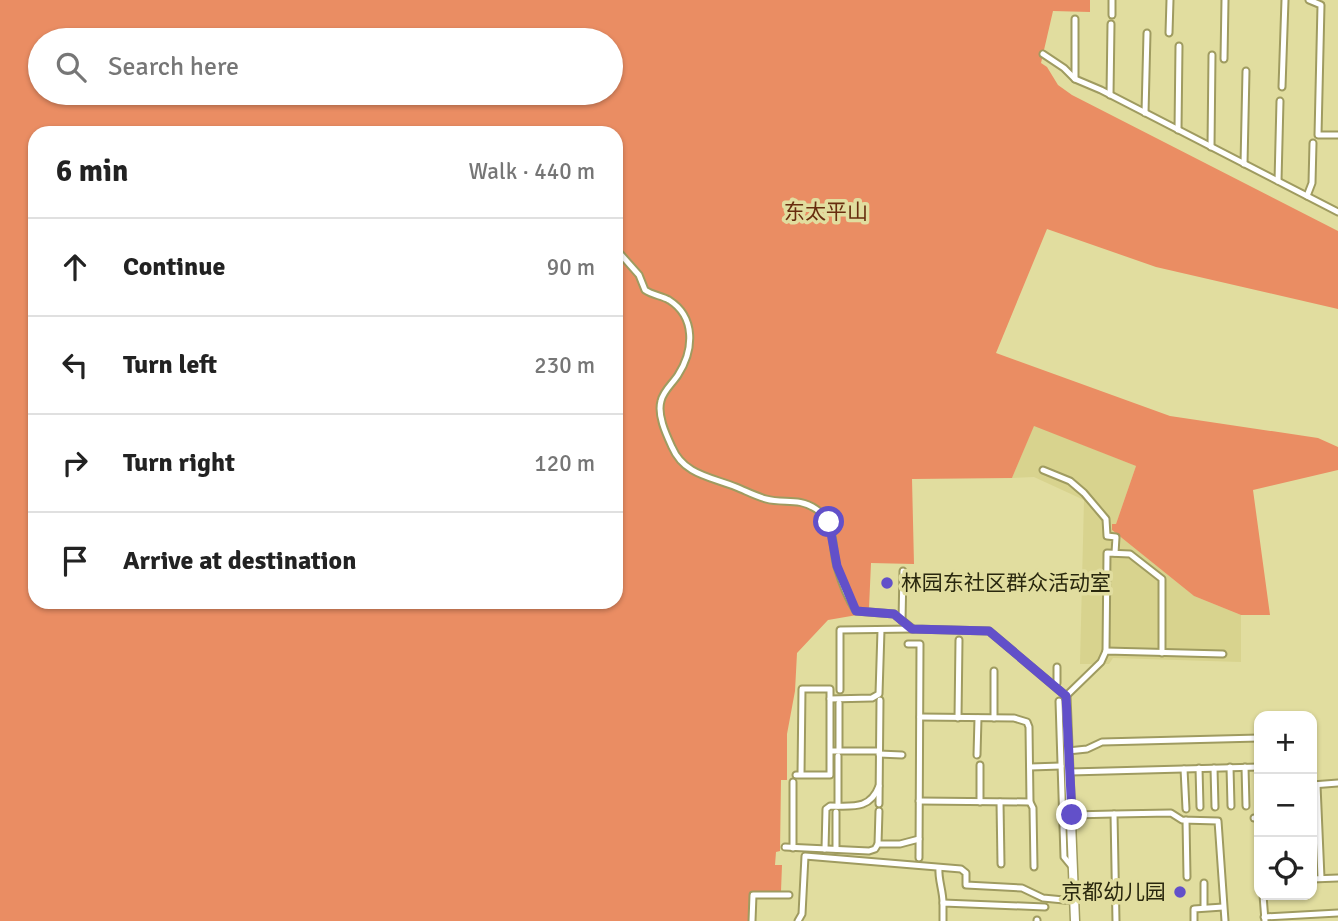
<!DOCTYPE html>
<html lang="en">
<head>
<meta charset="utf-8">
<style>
	:root { --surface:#fff; --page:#f2f2f2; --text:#222; --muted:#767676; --line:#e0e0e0 }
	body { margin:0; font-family:Signika,"Noto Sans SC",sans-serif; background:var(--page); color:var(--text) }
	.controls { position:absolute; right:21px; bottom:21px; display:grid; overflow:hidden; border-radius:14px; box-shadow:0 2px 5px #0004 }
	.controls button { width:63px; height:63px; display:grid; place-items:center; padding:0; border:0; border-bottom:2px solid var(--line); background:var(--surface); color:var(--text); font:35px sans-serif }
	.stop { position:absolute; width:21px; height:21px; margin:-16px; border:5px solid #6250c9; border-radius:50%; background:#fff }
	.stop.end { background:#6250c9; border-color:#fff; box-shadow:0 2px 7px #0008 }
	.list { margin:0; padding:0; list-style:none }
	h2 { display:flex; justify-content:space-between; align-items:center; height:91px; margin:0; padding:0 28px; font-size:30px }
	h2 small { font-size:23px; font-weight:400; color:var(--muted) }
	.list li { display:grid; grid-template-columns:46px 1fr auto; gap:21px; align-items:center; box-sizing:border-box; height:98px; padding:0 28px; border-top:2px solid var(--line) }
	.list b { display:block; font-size:26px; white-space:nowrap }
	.list em { font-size:23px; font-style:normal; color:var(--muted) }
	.icon { flex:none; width:38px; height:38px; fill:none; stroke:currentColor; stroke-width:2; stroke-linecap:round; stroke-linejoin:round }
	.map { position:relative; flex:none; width:1338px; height:921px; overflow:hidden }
	.search { position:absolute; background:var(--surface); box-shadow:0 2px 5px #0004; left:28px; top:28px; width:595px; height:77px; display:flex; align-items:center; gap:18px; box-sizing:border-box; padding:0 24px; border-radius:38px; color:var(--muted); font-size:26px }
	.panel { position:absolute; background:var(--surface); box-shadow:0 2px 5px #0004; left:28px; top:126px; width:595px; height:483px; border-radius:21px }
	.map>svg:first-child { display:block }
	.built { fill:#d8d38e }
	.forest { fill:#ea8d63; fill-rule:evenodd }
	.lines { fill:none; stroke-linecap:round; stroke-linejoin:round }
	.street-casing { stroke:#9f9b60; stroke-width:9 }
	.secondary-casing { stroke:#9f9b60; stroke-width:11 }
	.street { stroke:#fff; stroke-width:5 }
	.secondary { stroke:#fff; stroke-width:8 }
	.route { stroke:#6250c9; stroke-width:9 }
	.poi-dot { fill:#6250c9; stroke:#e1dd9f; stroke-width:2.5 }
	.labels { text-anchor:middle; stroke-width:7; stroke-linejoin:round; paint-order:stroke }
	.park-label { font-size:21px; fill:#672c0e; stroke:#e1dd9f }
	.poi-label { font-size:21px; fill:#29270e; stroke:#e1dd9f; text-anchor:start }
</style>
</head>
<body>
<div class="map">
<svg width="1338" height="921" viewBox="0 0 1338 921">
	<rect width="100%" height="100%" fill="#e1dd9f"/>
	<path class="built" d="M 1034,425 L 1136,466 L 1116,524 L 1112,530 L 1194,596 L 1241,615 L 1241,662 L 1113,658 L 1109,664 L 1080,664 L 1084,500 L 1034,477 L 1012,478 Z"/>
	<path class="forest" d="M 0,0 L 1090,0 L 1090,12 L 1053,11 L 1041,63 L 1047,67 L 1058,85 L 1072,95 L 1338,231 L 1338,309 L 1156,267 L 1047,229 L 996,353 L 1170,416 L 1318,438 L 1338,447 L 1338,470 L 1253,490 L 1270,615 L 1241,615 L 1194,596 L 1112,530 L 1112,524 L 1116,524 L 1136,466 L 1034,426 L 1012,478 L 912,479 L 914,564 L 871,563 L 869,608 L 857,615 L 828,620 L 797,653 L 795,691 L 787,734 L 787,780 L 781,780 L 780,851 L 776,852 L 775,865 L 782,865 L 781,891 L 750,892 L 749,921 L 0,921 ZM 40,40 L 611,40 L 611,93 L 40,93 ZM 35,133 L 616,133 L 616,602 L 35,602 Z"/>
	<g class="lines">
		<g class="street-casing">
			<g id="street">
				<path d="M 1309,0 L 1321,5 L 1318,135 L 1338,135"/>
				<path d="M 1112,15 L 1112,0"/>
				<path d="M 1169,33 L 1170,0"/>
				<path d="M 1043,54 L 1064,68 L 1075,79 L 1101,90 L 1338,212"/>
				<path d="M 1224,59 L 1225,0"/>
				<path d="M 1075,79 L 1075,19"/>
				<path d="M 1282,87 L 1285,0"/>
				<path d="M 1110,95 L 1111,24"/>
				<path d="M 1145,113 L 1147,33"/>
				<path d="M 1178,130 L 1179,46"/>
				<path d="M 1211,147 L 1212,55"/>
				<path d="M 1244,164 L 1246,71"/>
				<path d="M 1278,181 L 1280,101"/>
				<path d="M 1307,196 L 1312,183 L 1313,143"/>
				<path d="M 616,249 L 639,275 L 645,290 C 652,295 662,296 669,300 C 696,317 694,350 678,375 C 673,383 663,391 661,401 C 657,415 666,434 672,447 C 684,475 711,477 736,487 C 746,491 755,496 766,499 C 784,504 798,497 816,509 C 837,523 831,547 837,567 C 841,581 848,599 856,611 L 894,614 L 913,629 L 989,631 L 1066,696 L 1101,662 L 1106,651 L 1223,654"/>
				<path d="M 1043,470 L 1070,481 L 1084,493 L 1106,519 L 1107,536 L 1116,537 L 1115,553"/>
				<path d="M 902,621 L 903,571"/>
				<path d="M 908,644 L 920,644 L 919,858"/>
				<path d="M 1106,651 L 1107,553 L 1130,554 L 1162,579 L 1162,653"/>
				<path d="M 1057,683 L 1057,667"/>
				<path d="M 840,690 L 840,630 L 913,629"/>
				<path d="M 830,699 L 872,698 L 879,694 L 881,630"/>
				<path d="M 1059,701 L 1064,857 L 1073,868"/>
				<path d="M 920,717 L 1014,718 L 1027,722 L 1029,727 L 1030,802 L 1033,808 L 1034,867"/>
				<path d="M 958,718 L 959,640"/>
				<path d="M 994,718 L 994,671"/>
				<path d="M 831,751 L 879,751"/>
				<path d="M 839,751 L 839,703"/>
				<path d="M 1068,751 L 1087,749 L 1102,742 L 1259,738"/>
				<path d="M 879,754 L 902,755"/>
				<path d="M 977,755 L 978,718"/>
				<path d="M 1030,767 L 1061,766"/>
				<path d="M 1230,767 L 1231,806"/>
				<path d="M 1245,767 L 1246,806"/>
				<path d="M 1199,768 L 1200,807"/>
				<path d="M 1214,768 L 1215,807"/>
				<path d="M 1184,769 L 1186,809"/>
				<path d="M 1070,772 L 1259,767"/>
				<path d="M 796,775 L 830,775 L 830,689 L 802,689 L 801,775"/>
				<path d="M 1312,785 L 1338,783"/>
				<path d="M 1317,785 L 1321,878"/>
				<path d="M 919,801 L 1030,802"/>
				<path d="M 980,802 L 980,765"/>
				<path d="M 1000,802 L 1001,864"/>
				<path d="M 879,804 L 880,700"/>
				<path d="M 838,806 L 838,756"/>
				<path d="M 1072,815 L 1114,814"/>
				<path d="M 1254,818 L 1259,818"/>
				<path d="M 1186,820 L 1187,877"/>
				<path d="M 878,844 L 879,811"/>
				<path d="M 785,847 L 869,851 L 875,849 L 878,844 L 900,844 L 919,839"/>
				<path d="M 793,848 L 793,782"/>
				<path d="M 825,849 L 826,809 L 830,806 C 852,806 870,810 879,786"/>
				<path d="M 836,849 L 836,812"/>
				<path d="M 939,868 C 938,880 943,890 943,903"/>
				<path d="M 1312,879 L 1338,878"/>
				<path d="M 1204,883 L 1204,907"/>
				<path d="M 1074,887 L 1115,886"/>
				<path d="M 1263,895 L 1265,921"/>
				<path d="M 1264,917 L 1338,913"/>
				<path d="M 1037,920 L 1037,921"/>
				<path d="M 752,921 L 753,895 L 789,895"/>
				<path d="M 798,921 L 802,914 L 805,856 L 961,869 L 966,873 L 966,885 L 1022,888 L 1043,898 L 1074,901"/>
				<path d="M 943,921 L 943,903 L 1045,907"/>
				<path d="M 1116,921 L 1114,814 L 1171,813 L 1182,820 L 1218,821 L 1225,921"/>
				<path d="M 1194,921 L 1194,909 L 1223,907"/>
			</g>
		</g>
		<g class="secondary-casing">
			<path id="secondary" d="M 1066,696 L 1075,921"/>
		</g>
		<use href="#street" class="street"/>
		<use href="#secondary" class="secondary"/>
	</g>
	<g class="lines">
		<path class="route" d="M 829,522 L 837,566 L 856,611 L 894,614 L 912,629 L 989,631 L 1066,696 L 1072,815"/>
	</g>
	<g class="poi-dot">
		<circle cx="887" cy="583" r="7"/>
		<circle cx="1180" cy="892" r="7"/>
	</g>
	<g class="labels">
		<g class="park-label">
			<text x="826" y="219">东太平山</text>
		</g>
		<g class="poi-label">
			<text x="901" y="590">林园东社区群众活动室</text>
			<text x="1166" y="899" text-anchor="end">京都幼儿园</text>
		</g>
	</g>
</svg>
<div class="controls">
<button>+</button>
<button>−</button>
<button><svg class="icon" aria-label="locate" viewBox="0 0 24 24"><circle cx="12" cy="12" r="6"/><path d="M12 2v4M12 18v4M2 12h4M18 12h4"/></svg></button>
</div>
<div class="stop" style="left:829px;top:522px"></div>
<div class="stop end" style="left:1072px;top:815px"></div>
<div class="search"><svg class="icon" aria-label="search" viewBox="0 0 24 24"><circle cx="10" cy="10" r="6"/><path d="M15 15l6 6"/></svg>Search here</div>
<section class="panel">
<h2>6 min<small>Walk · 440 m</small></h2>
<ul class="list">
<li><svg class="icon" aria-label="ahead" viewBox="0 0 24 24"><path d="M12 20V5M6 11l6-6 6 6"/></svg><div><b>Continue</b></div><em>90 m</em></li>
<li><svg class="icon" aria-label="left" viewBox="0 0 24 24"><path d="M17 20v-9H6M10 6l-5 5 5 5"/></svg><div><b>Turn left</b></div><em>230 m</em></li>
<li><svg class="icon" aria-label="right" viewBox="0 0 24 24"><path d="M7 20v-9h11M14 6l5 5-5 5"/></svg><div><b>Turn right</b></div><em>120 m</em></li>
<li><svg class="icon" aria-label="arrive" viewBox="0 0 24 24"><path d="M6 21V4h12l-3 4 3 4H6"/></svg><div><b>Arrive at destination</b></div></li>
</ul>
</section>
</div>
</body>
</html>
